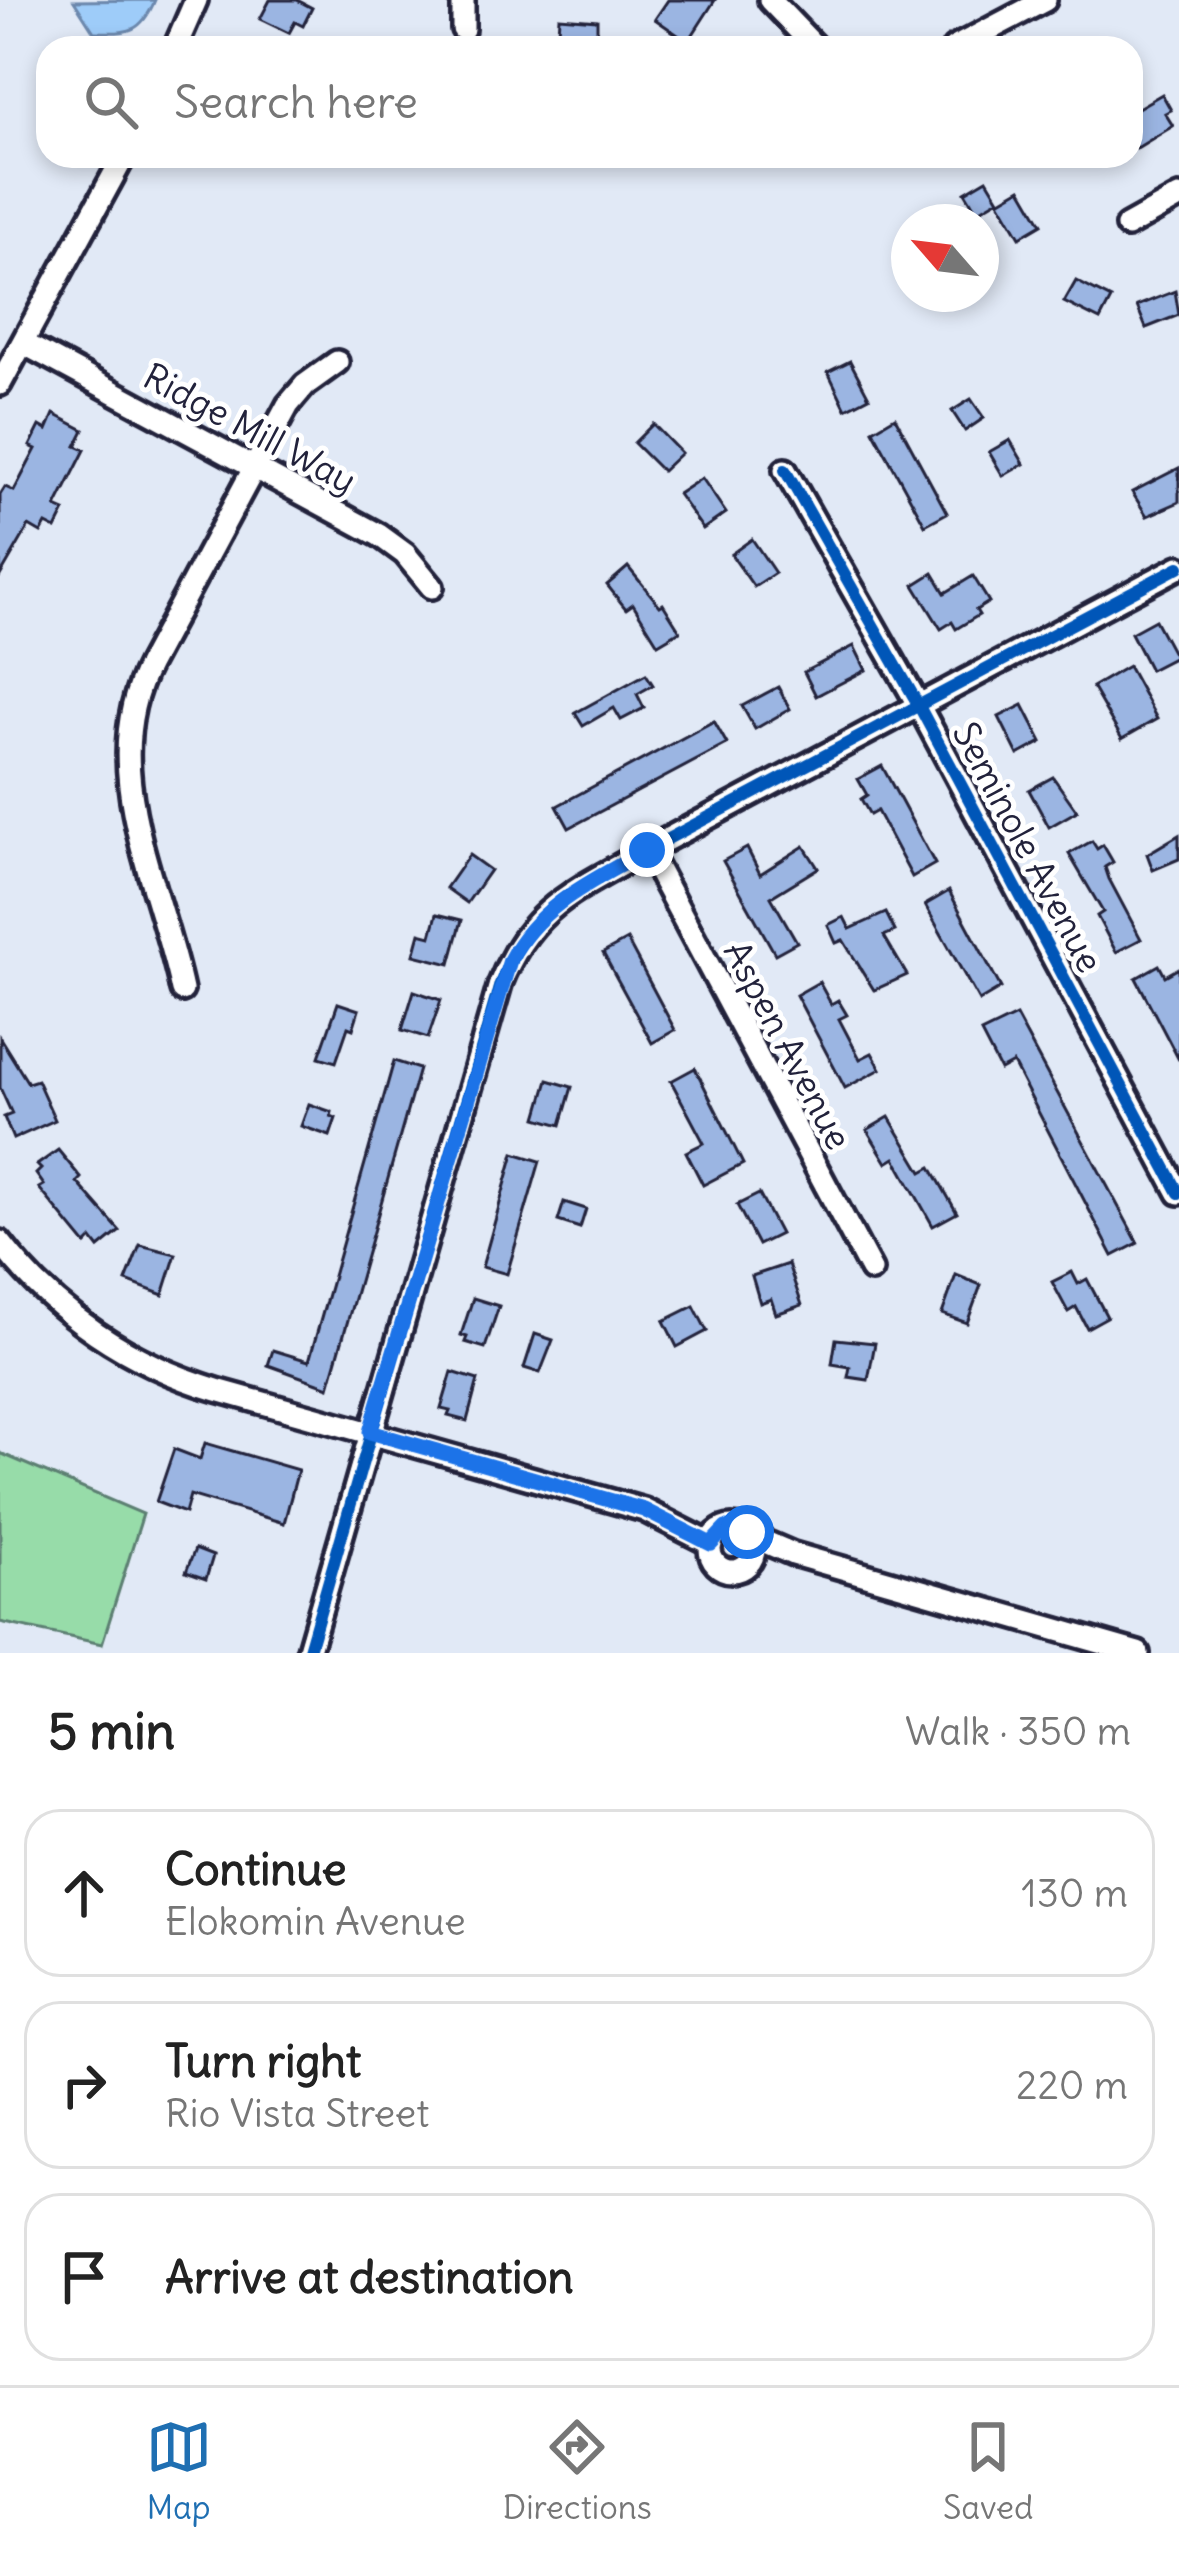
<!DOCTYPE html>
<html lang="en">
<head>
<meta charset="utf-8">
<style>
	:root { --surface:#fff; --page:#f2f2f2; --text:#222; --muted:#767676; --line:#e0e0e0; --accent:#1f6fb2 }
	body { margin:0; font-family:Delius,sans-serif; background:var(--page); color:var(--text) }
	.compass { position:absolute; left:891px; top:204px; width:108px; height:108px; border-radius:50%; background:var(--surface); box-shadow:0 6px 18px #0003; rotate:298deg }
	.stop { position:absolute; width:36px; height:36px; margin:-27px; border:9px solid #1a73e8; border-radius:50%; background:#fff }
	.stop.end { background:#1a73e8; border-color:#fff; box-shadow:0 3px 12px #0008 }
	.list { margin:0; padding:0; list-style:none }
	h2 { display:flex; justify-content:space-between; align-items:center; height:156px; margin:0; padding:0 48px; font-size:51px }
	h2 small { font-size:39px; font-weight:400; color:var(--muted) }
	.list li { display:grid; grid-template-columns:78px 1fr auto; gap:36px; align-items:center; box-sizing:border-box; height:168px; margin:0 24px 24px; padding:0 24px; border:3px solid var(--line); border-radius:36px }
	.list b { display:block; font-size:45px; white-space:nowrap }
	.list p { margin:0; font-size:39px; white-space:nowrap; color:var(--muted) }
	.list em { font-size:39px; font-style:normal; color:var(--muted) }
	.icon { flex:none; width:66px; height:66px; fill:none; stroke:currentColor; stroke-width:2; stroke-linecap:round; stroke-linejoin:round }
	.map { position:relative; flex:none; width:1179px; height:1653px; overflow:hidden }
	.search { position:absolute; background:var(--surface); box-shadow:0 6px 18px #0003; left:36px; right:36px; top:36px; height:132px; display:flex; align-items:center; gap:30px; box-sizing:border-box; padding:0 42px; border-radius:36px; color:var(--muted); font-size:45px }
	.sheet { height:732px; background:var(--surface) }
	nav { display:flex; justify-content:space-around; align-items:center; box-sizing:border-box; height:168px; border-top:3px solid var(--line); background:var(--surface); font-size:33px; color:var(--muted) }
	nav a { display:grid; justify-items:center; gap:6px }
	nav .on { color:var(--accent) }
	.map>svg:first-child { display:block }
	.green { fill:#97dca9; stroke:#5c7f72; stroke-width:3 }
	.water { fill:#9eccf9; stroke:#6c88ad; stroke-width:3 }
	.building { fill:#9bb5e2; stroke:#22223b; stroke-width:3 }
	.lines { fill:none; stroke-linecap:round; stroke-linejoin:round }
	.minor-casing { stroke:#22223b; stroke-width:30 }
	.minor { stroke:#fff; stroke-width:21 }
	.cycleway-casing { stroke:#fff; stroke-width:20 }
	.cycleway { stroke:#0057b8; stroke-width:12 }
	.route { stroke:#1a73e8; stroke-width:15 }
	.labels { text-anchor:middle; stroke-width:10; stroke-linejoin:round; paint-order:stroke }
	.street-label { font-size:36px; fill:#22223b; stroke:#fff }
</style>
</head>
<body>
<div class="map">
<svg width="1179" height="1653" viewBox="0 0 1179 1653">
	<rect width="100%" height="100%" fill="#e1e9f6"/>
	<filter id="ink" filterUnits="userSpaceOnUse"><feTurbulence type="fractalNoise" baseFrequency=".00833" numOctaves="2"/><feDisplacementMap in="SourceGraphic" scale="24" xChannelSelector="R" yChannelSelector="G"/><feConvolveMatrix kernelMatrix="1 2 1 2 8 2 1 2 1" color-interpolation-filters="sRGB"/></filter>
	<g filter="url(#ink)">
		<path class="green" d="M 0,1453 L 143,1514 L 102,1644 L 0,1622 Z"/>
		<path class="water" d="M 155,0 C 141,34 128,33 94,32 L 74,1 Z"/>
		<g class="building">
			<path d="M 270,0 L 297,0 L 312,8 L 303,26 L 295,22 L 289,33 L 260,19 Z"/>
			<path d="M 668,0 L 715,0 L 688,42 L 655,19 Z"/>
			<path d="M 559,17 L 597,20 L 597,48 L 557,48 Z"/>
			<path d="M 1162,94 L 1171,110 L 1165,113 L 1173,126 L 1137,148 L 1131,137 L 1131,112 Z"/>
			<path d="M 987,179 L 999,199 L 977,212 L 965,192 Z"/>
			<path d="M 1021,188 L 1042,224 L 1020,237 L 999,201 Z"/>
			<path d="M 1076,281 L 1111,299 L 1100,320 L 1064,302 Z"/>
			<path d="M 1175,291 L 1179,315 L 1146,328 L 1137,306 Z"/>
			<path d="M 850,361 L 869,397 L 846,409 L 828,372 Z"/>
			<path d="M 971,399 L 984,418 L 965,431 L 952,411 Z"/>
			<path d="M 54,414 L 84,430 L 76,446 L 85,450 L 56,507 L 65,511 L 56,529 L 46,524 L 41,533 L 29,526 L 0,576 L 0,495 L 5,487 L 14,491 L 36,449 L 30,446 L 40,426 L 47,430 Z"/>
			<path d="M 895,417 L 947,513 L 925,525 L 873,430 Z"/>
			<path d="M 653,424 L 681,453 L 662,471 L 634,443 Z"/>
			<path d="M 1010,440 L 1024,464 L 1003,476 L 989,452 Z"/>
			<path d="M 1179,468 L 1179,502 L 1147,516 L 1132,492 Z"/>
			<path d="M 702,478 L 726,513 L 703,529 L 678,494 Z"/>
			<path d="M 752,539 L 775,573 L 754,587 L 731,554 Z"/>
			<path d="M 628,567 L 660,606 L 663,604 L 680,631 L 658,644 L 633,604 L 626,609 L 607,585 Z"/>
			<path d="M 933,573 L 945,593 L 973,576 L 989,602 L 976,610 L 979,615 L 956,629 L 952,622 L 941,629 L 914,585 Z"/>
			<path d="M 1155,620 L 1175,657 L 1150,670 L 1131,633 Z"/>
			<path d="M 854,646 L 866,670 L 816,696 L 804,672 Z"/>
			<path d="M 1128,666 L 1157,719 L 1122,739 L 1092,687 Z"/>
			<path d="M 646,674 L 653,685 L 637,694 L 644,708 L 621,720 L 614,708 L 583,726 L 575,713 Z"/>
			<path d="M 778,687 L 790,709 L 755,729 L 742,706 Z"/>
			<path d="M 1023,705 L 1042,742 L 1018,755 L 999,717 Z"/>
			<path d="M 714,721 L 727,744 L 569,828 L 557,806 Z"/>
			<path d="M 882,766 L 935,864 L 912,877 L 877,811 L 870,815 L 861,799 L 867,795 L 858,779 Z"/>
			<path d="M 1053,777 L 1077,811 L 1049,827 L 1029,790 Z"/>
			<path d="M 1179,835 L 1179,859 L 1153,870 L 1147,854 Z"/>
			<path d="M 1092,841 L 1097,849 L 1103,845 L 1113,862 L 1105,867 L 1109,879 L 1141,939 L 1116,952 L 1097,916 L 1103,912 L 1069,854 Z"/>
			<path d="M 804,846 L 818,868 L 771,897 L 797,942 L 775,954 L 723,861 L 747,848 L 760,874 Z"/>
			<path d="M 469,855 L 490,870 L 467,903 L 446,888 Z"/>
			<path d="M 949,891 L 1001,988 L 979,1001 L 925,905 Z"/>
			<path d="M 886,913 L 895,931 L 884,936 L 907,975 L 874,990 L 843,940 L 836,943 L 828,925 L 844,917 L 850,929 Z"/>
			<path d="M 437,914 L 462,920 L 450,964 L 414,955 L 420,933 L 431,936 Z"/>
			<path d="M 627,940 L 675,1030 L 652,1043 L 603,953 Z"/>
			<path d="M 1159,965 L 1165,976 L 1179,968 L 1179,1060 L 1136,978 Z"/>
			<path d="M 819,982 L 831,1004 L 838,1000 L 847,1015 L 839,1019 L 860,1059 L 872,1053 L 881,1069 L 845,1088 L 796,995 Z"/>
			<path d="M 414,991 L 441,1000 L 428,1038 L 402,1030 Z"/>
			<path d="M 338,1003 L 359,1010 L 353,1029 L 348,1027 L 336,1062 L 319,1057 Z"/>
			<path d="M 1016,1016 L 1138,1243 L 1113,1256 L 1013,1063 L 1000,1070 L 981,1033 Z"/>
			<path d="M 0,1038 L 28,1083 L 37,1080 L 55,1120 L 13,1139 L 4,1117 L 12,1114 L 0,1088 Z"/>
			<path d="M 394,1061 L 419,1069 L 329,1387 L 268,1365 L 273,1350 L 309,1361 Z"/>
			<path d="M 695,1068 L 743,1164 L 703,1185 L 686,1152 L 704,1143 L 671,1081 Z"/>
			<path d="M 548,1080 L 572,1087 L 561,1125 L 537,1118 Z"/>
			<path d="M 309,1104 L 332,1112 L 331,1116 L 336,1118 L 330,1136 L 301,1126 Z"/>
			<path d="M 889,1117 L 922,1172 L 931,1167 L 957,1213 L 933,1226 L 895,1158 L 887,1163 L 867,1130 Z"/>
			<path d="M 58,1150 L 81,1178 L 77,1182 L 120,1231 L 99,1248 L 92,1239 L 86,1245 L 39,1188 L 44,1185 L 36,1174 L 41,1169 L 37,1165 Z"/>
			<path d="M 514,1153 L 540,1161 L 507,1274 L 482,1267 Z"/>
			<path d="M 759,1194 L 780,1234 L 758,1245 L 737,1205 Z"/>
			<path d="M 564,1202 L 586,1209 L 580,1228 L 558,1221 Z"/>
			<path d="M 140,1245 L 176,1254 L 163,1295 L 126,1281 Z"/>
			<path d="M 788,1264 L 802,1305 L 776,1314 L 771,1299 L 760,1303 L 752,1276 Z"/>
			<path d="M 1072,1272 L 1078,1284 L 1087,1279 L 1107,1317 L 1087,1328 L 1076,1307 L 1068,1312 L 1052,1282 Z"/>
			<path d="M 956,1275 L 981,1285 L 967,1323 L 942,1314 Z"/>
			<path d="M 473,1298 L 499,1306 L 485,1348 L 465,1342 L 467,1337 L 461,1335 Z"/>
			<path d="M 694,1306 L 707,1331 L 677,1347 L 664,1321 Z"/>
			<path d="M 535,1334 L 553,1340 L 540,1373 L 524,1368 Z"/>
			<path d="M 836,1339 L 875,1343 L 868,1380 L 848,1377 L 850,1367 L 832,1364 Z"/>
			<path d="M 452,1372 L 478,1380 L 467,1421 L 448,1416 L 450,1411 L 441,1409 Z"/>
			<path d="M 205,1443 L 298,1470 L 284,1523 L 190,1495 L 185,1513 L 156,1502 L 174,1449 L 200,1459 Z"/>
			<path d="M 195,1549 L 213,1556 L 206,1579 L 186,1572 Z"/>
		</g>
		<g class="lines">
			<g class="minor-casing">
				<g id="minor">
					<path d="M 770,0 L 816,48"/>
					<path d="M 463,29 L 463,0"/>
					<path d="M 175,48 L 196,0"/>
					<path d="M 954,48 L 1045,0"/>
					<path d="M 1127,226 L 1179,197"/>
					<path d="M 23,343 L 379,535 L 405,554 L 432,587"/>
					<path d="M 0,384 L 124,156"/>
					<path d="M 785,470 L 919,706 L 1179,1193"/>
					<path d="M 647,850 L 871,1270"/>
					<path d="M 182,990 C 160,884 95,768 149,664 L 288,405 L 305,385 L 337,362"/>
					<path d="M 0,1242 C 55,1314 130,1364 217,1390 L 644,1510 L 711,1544"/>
					<circle cx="732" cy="1549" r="22"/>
					<path d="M 751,1536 L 793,1554 L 1138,1653"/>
					<path d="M 308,1653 L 500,984 C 531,905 578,890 647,850 L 1179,567"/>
				</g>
			</g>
			<use href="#minor" class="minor"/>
			<g class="cycleway-casing">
				<g id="cycleway">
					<path d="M 785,470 L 919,706 L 1179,1193"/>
					<path d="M 308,1653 L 500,984 C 531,905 578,890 647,850 L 1179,567"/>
				</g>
			</g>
			<use href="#cycleway" class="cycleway"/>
		</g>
	</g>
	<g class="lines" filter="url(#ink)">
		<path class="route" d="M 647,850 C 595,880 539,904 510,960 L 370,1432 L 644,1510 L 711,1544 L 726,1528 L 747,1532"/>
	</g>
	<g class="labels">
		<g class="street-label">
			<text transform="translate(250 428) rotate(28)" y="13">Ridge Mill Way</text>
			<text transform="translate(1028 847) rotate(62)" y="13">Seminole Avenue</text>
			<text transform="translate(788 1045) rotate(62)" y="13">Aspen Avenue</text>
		</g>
	</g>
</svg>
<svg class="compass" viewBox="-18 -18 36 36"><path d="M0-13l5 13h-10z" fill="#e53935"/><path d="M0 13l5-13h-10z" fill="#767676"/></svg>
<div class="stop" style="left:747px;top:1532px"></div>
<div class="stop end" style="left:647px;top:850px"></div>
<div class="search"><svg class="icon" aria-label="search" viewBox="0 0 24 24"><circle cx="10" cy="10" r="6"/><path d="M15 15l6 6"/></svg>Search here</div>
</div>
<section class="sheet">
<h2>5 min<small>Walk · 350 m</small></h2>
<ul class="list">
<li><svg class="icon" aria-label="ahead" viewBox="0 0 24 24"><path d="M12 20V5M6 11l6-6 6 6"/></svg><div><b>Continue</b><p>Elokomin Avenue</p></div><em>130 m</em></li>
<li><svg class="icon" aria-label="right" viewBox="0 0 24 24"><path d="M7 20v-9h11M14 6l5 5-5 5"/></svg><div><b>Turn right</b><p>Rio Vista Street</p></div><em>220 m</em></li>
<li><svg class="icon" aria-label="arrive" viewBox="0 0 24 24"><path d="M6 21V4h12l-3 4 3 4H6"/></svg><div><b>Arrive at destination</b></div></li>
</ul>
</section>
<nav>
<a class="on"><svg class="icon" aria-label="map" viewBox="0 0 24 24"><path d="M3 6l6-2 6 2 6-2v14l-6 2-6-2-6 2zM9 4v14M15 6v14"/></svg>Map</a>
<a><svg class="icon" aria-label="directions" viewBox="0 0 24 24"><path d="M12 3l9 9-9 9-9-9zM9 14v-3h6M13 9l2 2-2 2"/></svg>Directions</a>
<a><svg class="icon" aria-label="saved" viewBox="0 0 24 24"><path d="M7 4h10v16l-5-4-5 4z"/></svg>Saved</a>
</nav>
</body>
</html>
